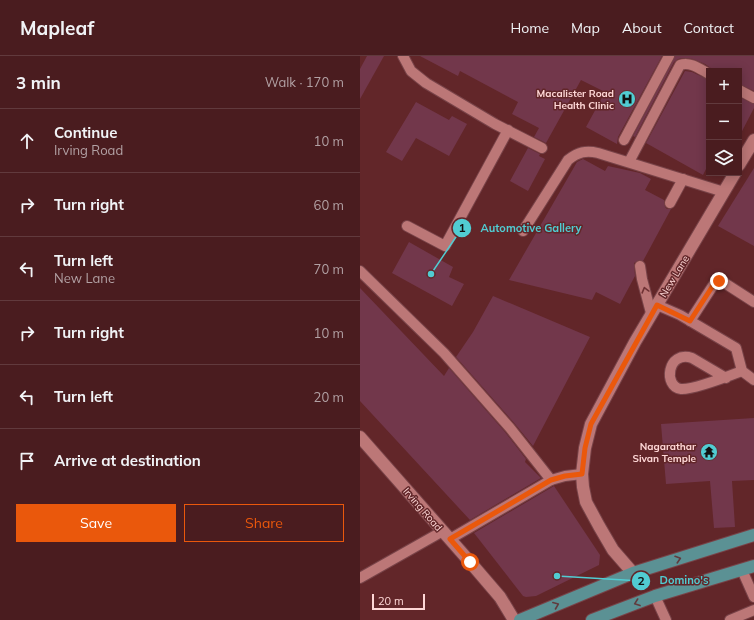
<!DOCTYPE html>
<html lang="en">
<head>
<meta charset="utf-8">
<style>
	:root { --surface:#4a1c1f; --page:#54292c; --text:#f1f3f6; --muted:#b2a1a4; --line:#613a3d; --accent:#ea580c }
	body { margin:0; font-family:Mulish,sans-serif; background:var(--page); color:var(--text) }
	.controls { position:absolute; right:12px; top:12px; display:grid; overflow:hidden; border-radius:0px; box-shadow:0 2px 10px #0003 }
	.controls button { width:36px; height:36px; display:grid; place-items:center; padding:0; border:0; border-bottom:1px solid var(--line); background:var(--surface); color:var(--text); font:20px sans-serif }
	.scale { position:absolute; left:12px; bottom:10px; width:53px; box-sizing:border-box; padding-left:4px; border:2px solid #fed7d6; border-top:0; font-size:11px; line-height:14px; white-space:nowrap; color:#fed7d6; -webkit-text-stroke:3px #622629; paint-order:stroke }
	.stop { position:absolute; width:12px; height:12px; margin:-9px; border:3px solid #ea580c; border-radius:50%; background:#fff }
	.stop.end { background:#ea580c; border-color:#fff; box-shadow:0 1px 4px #0008 }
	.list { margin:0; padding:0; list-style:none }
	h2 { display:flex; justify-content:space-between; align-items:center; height:52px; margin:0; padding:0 16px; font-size:17px }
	h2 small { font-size:13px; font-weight:400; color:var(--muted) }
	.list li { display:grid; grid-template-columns:26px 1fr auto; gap:12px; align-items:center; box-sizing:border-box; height:64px; padding:0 16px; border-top:1px solid var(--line) }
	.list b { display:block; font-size:15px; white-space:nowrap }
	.list p { margin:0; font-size:13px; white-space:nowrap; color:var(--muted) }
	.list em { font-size:13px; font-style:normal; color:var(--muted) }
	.actions { display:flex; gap:8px; padding:12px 16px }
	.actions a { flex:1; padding:9px 0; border:1px solid var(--accent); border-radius:0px; text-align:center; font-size:14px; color:var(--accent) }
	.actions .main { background:var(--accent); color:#fff }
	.icon { flex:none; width:22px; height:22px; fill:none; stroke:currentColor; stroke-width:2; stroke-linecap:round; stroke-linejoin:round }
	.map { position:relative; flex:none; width:394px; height:564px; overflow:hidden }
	header { display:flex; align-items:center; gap:24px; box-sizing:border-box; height:56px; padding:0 20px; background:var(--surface); border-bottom:1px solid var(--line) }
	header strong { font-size:19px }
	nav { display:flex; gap:22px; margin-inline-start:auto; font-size:14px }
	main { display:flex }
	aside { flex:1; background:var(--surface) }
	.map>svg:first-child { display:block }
	.building { fill:#72374b }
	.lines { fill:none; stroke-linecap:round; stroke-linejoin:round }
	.lane-casing { stroke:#784348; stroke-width:12 }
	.street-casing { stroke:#784348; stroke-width:14 }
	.primary-casing { stroke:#784348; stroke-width:14 }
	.lane { stroke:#bc7777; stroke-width:10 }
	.street { stroke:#bc7777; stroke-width:12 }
	.primary { stroke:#5b9194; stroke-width:12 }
	.oneway { stroke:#703235 }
	.oneway2 { stroke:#613b3e }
	.route { stroke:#ea580c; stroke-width:5 }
	.labels { text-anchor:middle; stroke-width:3; stroke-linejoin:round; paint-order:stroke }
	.poi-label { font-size:10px; font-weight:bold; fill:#fed7d6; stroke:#622629; text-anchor:end }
	.street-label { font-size:10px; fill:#fed7d6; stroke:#622629 }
	.leader { fill:none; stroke:#51ccd2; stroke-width:1.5 }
	.callout-dot { fill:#51ccd2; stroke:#622629; stroke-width:1.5 }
	.mark-label { font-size:12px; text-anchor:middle; font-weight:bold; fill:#111 }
	.callout-label { font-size:11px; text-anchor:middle; font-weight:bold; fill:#51ccd2; stroke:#622629; stroke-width:3; stroke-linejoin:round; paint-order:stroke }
</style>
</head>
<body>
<header>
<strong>Mapleaf</strong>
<nav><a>Home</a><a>Map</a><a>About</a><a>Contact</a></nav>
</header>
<main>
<aside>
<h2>3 min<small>Walk · 170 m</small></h2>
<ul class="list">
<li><svg class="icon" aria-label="ahead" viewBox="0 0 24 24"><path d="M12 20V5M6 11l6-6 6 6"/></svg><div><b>Continue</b><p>Irving Road</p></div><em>10 m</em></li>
<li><svg class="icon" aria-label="right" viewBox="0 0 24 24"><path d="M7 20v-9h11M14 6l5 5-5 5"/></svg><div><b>Turn right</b></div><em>60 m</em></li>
<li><svg class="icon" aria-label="left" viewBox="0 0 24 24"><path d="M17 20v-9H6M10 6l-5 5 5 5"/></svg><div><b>Turn left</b><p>New Lane</p></div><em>70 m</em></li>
<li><svg class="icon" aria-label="right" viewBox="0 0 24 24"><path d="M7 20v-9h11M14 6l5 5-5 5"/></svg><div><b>Turn right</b></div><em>10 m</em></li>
<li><svg class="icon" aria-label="left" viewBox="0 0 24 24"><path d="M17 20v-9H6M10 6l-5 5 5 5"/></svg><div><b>Turn left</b></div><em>20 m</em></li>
<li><svg class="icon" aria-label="arrive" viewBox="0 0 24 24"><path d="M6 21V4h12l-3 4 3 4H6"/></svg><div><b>Arrive at destination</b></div></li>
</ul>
<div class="actions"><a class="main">Save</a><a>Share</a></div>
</aside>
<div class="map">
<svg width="394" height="564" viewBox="0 0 394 564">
	<rect width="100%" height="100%" fill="#622629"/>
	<g class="building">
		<path d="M 7,0 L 24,0 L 0,43 L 0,13 Z"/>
		<path d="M 60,0 L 302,0 L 258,81 L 257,88 L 226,71 L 245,36 L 221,24 L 186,87 L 174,81 L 179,72 L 152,58 L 158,46 L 100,15 L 98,20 Z"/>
		<path d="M 315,0 L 394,0 L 394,35 L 379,28 L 379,15 L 355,15 L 345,8 L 333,3 L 324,2 L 318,3 L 314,6 L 275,81 L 273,80 Z"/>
		<path d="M 325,15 L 332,16 L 349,24 L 349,107 L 343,119 L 286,87 Z"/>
		<path d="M 379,41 L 394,48 L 394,52 L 379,81 Z"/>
		<path d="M 56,46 L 89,64 L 92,60 L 107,68 L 89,100 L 56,82 L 42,105 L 26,96 Z"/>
		<path d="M 168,92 L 180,98 L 179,100 L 185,103 L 168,135 L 150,125 Z"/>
		<path d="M 223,103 L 245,115 L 248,110 L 280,117 L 291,123 L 285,134 L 304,144 L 305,151 L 307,153 L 311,153 L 283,205 L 279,204 L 274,207 L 275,220 L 260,248 L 236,236 L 232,244 L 149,224 L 217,106 Z"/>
		<path d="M 394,112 L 394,190 L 358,170 Z"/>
		<path d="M 49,186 L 93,211 L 89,221 L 104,228 L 92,250 L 32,217 Z"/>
		<path d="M 0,232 L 84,320 L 89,312 L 145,376 L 166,403 L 165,406 L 181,422 L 110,464 L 0,345 Z"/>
		<path d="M 133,240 L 230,281 L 173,390 L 155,368 L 96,301 L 113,276 Z"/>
		<path d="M 394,362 L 394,424 L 372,425 L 375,471 L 354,472 L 350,425 L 306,428 L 301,368 Z"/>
		<path d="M 194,430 L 240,499 L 239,509 L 176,540 L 166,541 L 163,540 L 114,477 Z"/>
	</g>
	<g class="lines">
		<g class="lane-casing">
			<g id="lane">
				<path d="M 43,0 L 51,15 L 66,27 L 135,68 L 182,92"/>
				<path d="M 379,34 L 394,42"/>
				<path d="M 264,84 L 309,0"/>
				<path d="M 269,106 L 320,9 C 330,5 340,13 349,18"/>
				<path d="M 310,147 L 323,123"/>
				<path d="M 47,170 L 85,190 L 148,74"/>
				<path d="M 163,175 L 208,104 C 218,96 226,94 238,97 L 364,136"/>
				<path d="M 280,210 L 282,223 L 291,257"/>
				<path d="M 0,215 L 84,297 L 150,372 L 191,424"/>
				<path d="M 297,249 L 320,259 L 376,292 L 382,315 L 394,324"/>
				<path d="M 330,265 L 354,228 L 359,225 L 363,226 L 394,246"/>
				<path d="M 366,322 L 332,302 C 307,294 303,331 321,333 C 333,334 369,320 382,315"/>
				<path d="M 90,483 L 191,424 L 205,420 L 222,418"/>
				<path d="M 382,514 L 394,541"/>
				<path d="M 0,522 L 83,475"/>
				<path d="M 295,540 L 306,564"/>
				<path d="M 370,564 L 394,554"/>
			</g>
		</g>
		<g class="street-casing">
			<g id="street">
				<path d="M 379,109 L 394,84"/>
				<path d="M 0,381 L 110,506 L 140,541 L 154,564"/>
				<path d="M 273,517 L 253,494 L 239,470 L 226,446 L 223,431 L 222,418 L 225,392 L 231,368 L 275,286 L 375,117"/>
			</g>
		</g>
		<g class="primary-casing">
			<g id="primary">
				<path d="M 160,564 L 273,517 L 394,479"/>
				<path d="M 232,564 L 295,540 L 394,510"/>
			</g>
		</g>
		<use href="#lane" class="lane"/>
		<use href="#street" class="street"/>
		<use href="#primary" class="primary"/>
	</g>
	<defs><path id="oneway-chevron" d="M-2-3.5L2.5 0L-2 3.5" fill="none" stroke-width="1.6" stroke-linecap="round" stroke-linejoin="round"/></defs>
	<use class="oneway" href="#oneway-chevron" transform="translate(285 234) rotate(-105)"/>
	<g class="oneway2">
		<use href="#oneway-chevron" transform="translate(318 503) rotate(-18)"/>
		<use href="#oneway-chevron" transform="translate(277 547) rotate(160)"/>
		<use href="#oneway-chevron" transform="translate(196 549) rotate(-22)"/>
	</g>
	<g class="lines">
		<path class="route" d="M 110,506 L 90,483 L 191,424 L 205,420 L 222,418 L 225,392 L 231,368 L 297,249 L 330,265 L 354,228 L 359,225"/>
	</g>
	<defs>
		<g id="hospital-disc" transform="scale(0.9)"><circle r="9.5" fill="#51ccd2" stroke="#622629"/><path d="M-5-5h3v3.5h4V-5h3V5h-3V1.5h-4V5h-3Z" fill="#111"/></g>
		<g id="temple-disc" transform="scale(0.9)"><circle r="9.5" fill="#51ccd2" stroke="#622629"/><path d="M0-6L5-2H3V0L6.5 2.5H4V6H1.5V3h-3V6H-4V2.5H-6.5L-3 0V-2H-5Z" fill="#111"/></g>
	</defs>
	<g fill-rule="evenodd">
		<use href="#hospital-disc" x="267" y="43"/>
		<use href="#temple-disc" x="349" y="396"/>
	</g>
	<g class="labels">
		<g class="poi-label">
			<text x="254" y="41">Macalister Road<tspan x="254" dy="12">Health Clinic</tspan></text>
			<text x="336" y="394">Nagarathar<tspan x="336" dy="12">Sivan Temple</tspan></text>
		</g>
		<g class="street-label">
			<text transform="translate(314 220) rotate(-59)" y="4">New Lane</text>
			<text transform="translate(63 453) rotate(49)" y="4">Irving Road</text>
		</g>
	</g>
	<path class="leader" d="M71 218L102 172M197 520L281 525"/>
	<g class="callout-dot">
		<circle cx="71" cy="218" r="4"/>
		<circle cx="197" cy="520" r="4"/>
		<circle cx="102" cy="172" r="10"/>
		<circle cx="281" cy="525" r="10"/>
	</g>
	<g class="mark-label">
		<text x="102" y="176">1</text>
		<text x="281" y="529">2</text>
	</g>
	<g class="callout-label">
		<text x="171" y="176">Automotive Gallery</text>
		<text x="324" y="528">Domino's</text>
	</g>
</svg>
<div class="controls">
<button>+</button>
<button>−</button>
<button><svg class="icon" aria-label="layers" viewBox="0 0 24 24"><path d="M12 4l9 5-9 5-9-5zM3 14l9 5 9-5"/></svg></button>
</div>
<div class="scale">20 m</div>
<div class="stop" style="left:110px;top:506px"></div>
<div class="stop end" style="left:359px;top:225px"></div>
</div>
</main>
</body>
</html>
